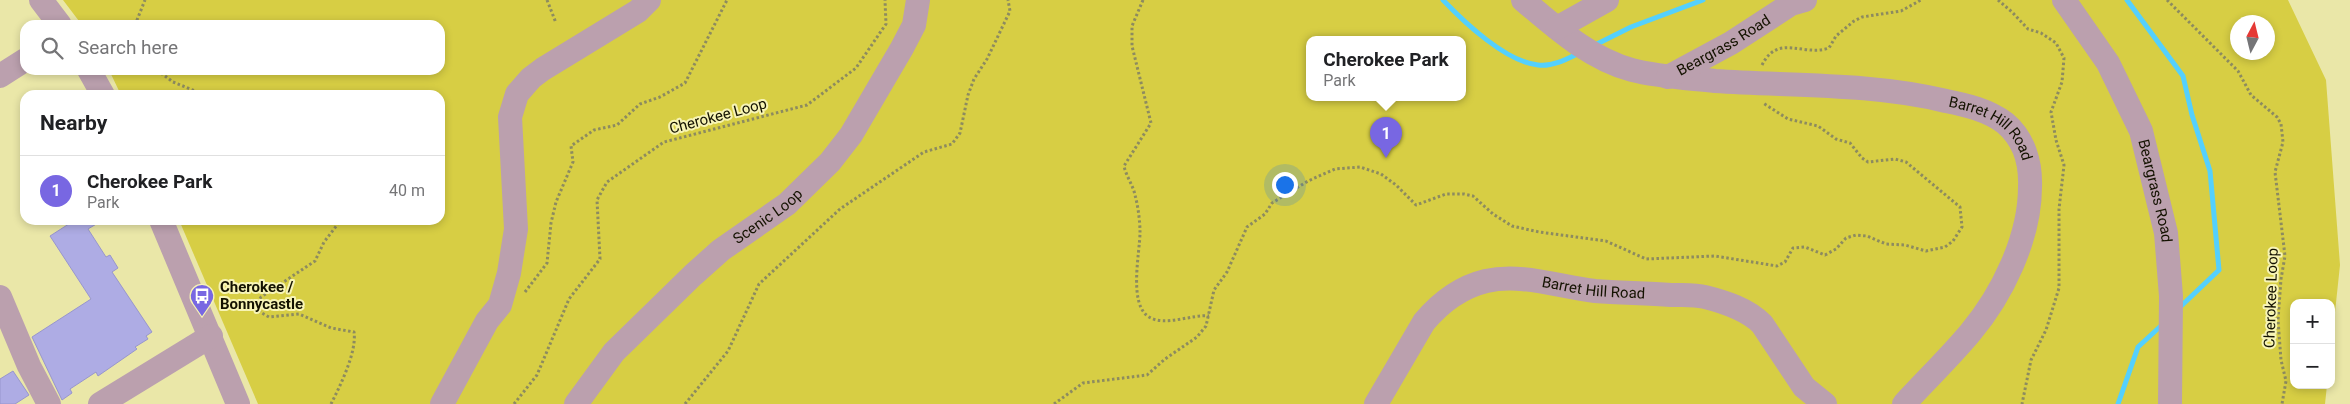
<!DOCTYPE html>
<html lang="en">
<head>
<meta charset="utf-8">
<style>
	:root { --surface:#fff; --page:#f6f6f6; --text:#202124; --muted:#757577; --line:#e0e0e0; --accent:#7867e2 }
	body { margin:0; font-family:Roboto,sans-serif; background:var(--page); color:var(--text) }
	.controls { position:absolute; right:15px; bottom:15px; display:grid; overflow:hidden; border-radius:10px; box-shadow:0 2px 8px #0003 }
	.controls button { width:45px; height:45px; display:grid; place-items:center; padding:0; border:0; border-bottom:1px solid var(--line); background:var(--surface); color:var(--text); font:25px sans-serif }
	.compass { position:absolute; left:2230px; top:15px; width:45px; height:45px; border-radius:50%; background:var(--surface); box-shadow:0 2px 8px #0003; rotate:7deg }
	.you { position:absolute; left:1284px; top:184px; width:18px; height:18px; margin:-12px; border:4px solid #fff; border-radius:50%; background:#1a73e8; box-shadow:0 0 0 8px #1a73e833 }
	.badge { display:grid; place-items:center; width:32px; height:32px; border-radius:50%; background:var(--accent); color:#fff; font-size:16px; font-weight:700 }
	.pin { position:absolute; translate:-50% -41px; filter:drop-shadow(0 1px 2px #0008) }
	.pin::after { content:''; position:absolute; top:26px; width:18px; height:15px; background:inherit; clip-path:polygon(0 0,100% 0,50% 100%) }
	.popup { position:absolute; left:1306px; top:36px; width:160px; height:65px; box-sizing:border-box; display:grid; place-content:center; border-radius:10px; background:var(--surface); filter:drop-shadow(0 1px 4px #0005); font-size:16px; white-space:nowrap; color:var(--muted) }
	.popup b { font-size:19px; color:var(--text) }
	.popup::after { content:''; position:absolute; left:50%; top:100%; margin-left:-10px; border:10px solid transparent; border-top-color:var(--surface) }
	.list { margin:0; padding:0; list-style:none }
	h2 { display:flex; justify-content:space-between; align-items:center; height:65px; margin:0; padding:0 20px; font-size:21px }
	h2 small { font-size:16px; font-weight:400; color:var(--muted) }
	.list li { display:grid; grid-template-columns:32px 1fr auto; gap:15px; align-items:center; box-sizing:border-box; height:70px; padding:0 20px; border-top:1px solid var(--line) }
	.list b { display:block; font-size:19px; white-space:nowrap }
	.list p { margin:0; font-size:16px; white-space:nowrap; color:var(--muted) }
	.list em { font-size:16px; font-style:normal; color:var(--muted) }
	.icon { flex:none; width:28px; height:28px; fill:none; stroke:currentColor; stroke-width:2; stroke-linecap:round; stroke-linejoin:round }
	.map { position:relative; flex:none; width:2350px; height:404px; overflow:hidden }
	.search { position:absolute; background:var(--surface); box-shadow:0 2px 8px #0003; left:20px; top:20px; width:425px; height:55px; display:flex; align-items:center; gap:12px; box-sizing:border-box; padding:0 18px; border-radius:15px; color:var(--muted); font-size:19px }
	.panel { position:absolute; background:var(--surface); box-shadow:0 2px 8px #0003; left:20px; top:90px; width:425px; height:135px; border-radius:15px }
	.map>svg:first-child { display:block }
	.green { fill:#d7ce44; fill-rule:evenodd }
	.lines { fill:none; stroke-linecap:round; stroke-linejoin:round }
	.stream { stroke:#54d0fd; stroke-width:5 }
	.building { fill:#aeace4; stroke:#9896cd }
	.path { stroke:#8d8b5f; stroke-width:3; stroke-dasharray:2.5 2.5; stroke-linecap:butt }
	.minor { stroke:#bba0ae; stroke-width:24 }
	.labels { text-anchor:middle; stroke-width:4; stroke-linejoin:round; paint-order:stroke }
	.street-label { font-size:15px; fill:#141200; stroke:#f7f4b5 }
	.poi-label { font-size:15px; font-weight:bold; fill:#141200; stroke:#f7f4b5; text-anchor:start }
</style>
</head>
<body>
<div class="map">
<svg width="2350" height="404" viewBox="0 0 2350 404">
	<rect width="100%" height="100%" fill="#eae7a8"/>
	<path class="green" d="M 63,0 L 2288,0 L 2326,80 L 2340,265 L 2331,350 L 2331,303 L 2294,303 L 2294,385 L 2327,385 L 2325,404 L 258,404 L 179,220 L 440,220 L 440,95 L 121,95 L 109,70 L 440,70 L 440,25 L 82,25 ZM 2238,22 L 2268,22 L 2268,52 L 2238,52 ZM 1310,39 L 1462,39 L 1462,97 L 1310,97 Z"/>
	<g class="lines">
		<g class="stream">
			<path d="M 1443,0 C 1464,22 1506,62 1538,65 C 1552,67 1567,59 1579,53"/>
			<path d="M 2127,0 L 2183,76 L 2192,115 L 2210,171 L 2219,270 L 2178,309"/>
			<path d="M 1593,46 L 1631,27 L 1703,0"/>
			<path d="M 2118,404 L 2138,347 L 2163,324"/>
		</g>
	</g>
	<g class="building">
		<path d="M 75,220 L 103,220 L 88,229 L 106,257 L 110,255 L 118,268 L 112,272 L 152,332 L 146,336 L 148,339 L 135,347 L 137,349 L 98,376 L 96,372 L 70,389 L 72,393 L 62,400 L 32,337 L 91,299 L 50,236 Z"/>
		<path d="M 13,371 L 29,395 L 15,404 L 0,404 L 0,379 Z"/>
	</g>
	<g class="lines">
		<g class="path">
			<path d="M 547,0 L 556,23"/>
			<path d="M 1143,0 L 1132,26 L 1132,46 L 1151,123 L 1124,166 C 1126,176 1133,185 1135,195 C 1138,206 1140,221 1140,232 C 1140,253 1128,304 1149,317 C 1165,327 1192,314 1209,316"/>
			<path d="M 1998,0 L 2012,12 L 2028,29 L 2041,33 L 2056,43 L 2064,58 L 2062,82 L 2051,112 L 2056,140 L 2064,165 L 2059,209 L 2059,288 L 2046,330 L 2031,360 L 2022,404"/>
			<path d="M 2167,0 L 2238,71 L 2251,95 L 2277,117 L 2281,124 L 2283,142 L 2275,172 L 2285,256 L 2281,279 L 2278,320 L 2281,360 L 2286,381 L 2282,404"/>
			<path d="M 135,25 L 145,0"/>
			<path d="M 1762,65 C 1778,33 1803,57 1829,48 L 1836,36 L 1854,21 L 1862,17 L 1901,11 L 1921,0"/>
			<path d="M 157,70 L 173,82 L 205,95"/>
			<path d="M 525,292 L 547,263 L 551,223 L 556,202 L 573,162 L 571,146 L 594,130 L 617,125 L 640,104 L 660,97 L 685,83 L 727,0"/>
			<path d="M 331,404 C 340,386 357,352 354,332 L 331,328 L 299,314 L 269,317 L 260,312 L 257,303 L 261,297 L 315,261 L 324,242 L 341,220"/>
			<path d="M 514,404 L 537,375 L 569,299 L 600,259 L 597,200 L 607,182 L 664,142 L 807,105 L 856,68 L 886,24 L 885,0"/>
			<path d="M 685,404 L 728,351 L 759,284 L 840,209 L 924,152 L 952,144 L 960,133 L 968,95 L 974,79 L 987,59 L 1010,11 L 1008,0"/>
			<path d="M 1054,404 L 1083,383 L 1147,375 L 1165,359 L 1197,337 L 1206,326 L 1214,290 L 1227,272 L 1247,227 L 1265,214 L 1272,203 L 1308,181 L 1335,169 L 1360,167 L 1381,174 L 1396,185 L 1416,205 L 1446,194 L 1464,194 L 1473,196 L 1493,214 L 1512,226 L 1539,232 L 1606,241 L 1646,259 L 1715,256 L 1777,266 L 1785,262 L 1793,248 L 1805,247 L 1825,255 L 1836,249 L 1846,238 L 1856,235 L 1867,236 L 1886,244 L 1905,245 L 1926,251 L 1945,247 L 1953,241 L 1962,227 L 1960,207 L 1906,162 L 1895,159 L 1868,162 L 1862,158 L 1850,143 L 1836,139 L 1818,126 L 1788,119 L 1763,103"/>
		</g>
		<g class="minor">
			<path d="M 41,0 L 60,25"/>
			<path id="s1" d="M 1523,0 C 1555,27 1590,59 1632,70 C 1659,77 1687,78 1715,81 C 1791,86 1873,83 1946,101 C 1966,105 1988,110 2005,123 C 2024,139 2031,163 2030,187 C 2030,238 2002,295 1970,333 C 1949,358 1926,380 1904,404"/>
			<path id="s2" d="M 2064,0 L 2108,63 L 2141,131 L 2166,233 L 2171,296 L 2170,404"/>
			<path d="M 1557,28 L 1607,0"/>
			<path d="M 89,70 L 103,95"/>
			<path d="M 0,76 L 25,60"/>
			<path id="s3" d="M 1668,77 L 1731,43 L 1791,4 L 1805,0"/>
			<path d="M 161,220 L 238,404"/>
			<path d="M 0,297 L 29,366 L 49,404"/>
			<path d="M 100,404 L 211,336"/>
			<path d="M 442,404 L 487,321 L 500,305 L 509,273 L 516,229 L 510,117 L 517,94 L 531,78 L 543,69 L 638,11 L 649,0"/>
			<path id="s4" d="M 576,404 L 614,352 L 693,275 L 721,250 L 787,204 L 830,162 L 851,135 L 902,48 L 914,25 L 918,0"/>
			<path id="s5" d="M 1376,404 L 1424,322 C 1440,303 1461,287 1486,281 C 1522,273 1559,287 1595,291 C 1620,293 1645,293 1671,295 C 1682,295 1694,294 1705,297 C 1725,302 1747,309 1762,324 L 1804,387 L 1825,404"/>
		</g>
	</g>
	<defs>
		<g id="bus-pin" transform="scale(1.25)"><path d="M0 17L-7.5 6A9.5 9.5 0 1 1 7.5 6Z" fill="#7867e2" stroke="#f7f4b5"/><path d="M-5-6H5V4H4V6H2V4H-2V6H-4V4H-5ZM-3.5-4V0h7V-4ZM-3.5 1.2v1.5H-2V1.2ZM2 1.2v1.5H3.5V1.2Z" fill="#fff"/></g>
	</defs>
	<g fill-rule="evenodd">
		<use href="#bus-pin" x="202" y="296"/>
	</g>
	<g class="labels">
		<g class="street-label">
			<text dy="5" stroke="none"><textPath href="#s3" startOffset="64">Beargrass Road</textPath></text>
			<text transform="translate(718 116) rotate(-15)" y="5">Cherokee Loop</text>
			<text dy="5" stroke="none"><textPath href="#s1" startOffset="502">Barret Hill Road</textPath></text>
			<text dy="5" stroke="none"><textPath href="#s2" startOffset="214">Beargrass Road</textPath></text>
			<text dy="5" stroke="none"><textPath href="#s4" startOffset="270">Scenic Loop</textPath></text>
			<text dy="5" stroke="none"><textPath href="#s5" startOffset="279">Barret Hill Road</textPath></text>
			<text transform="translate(2271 298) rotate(-88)" y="5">Cherokee Loop</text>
		</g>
		<g class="poi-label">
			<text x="220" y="292">Cherokee /<tspan x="220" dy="17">Bonnycastle</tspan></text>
		</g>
	</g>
</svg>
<div class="controls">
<button>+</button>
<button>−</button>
</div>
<svg class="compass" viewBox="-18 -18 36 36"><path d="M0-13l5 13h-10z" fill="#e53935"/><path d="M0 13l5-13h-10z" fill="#757577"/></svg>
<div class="you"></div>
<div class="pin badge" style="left:1386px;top:158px">1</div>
<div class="popup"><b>Cherokee Park</b>Park</div>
<div class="search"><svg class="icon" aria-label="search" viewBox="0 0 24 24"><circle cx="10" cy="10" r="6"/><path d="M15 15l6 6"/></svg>Search here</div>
<section class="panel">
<h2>Nearby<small></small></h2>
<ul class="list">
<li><span class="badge">1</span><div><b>Cherokee Park</b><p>Park</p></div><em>40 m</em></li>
</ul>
</section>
</div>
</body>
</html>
